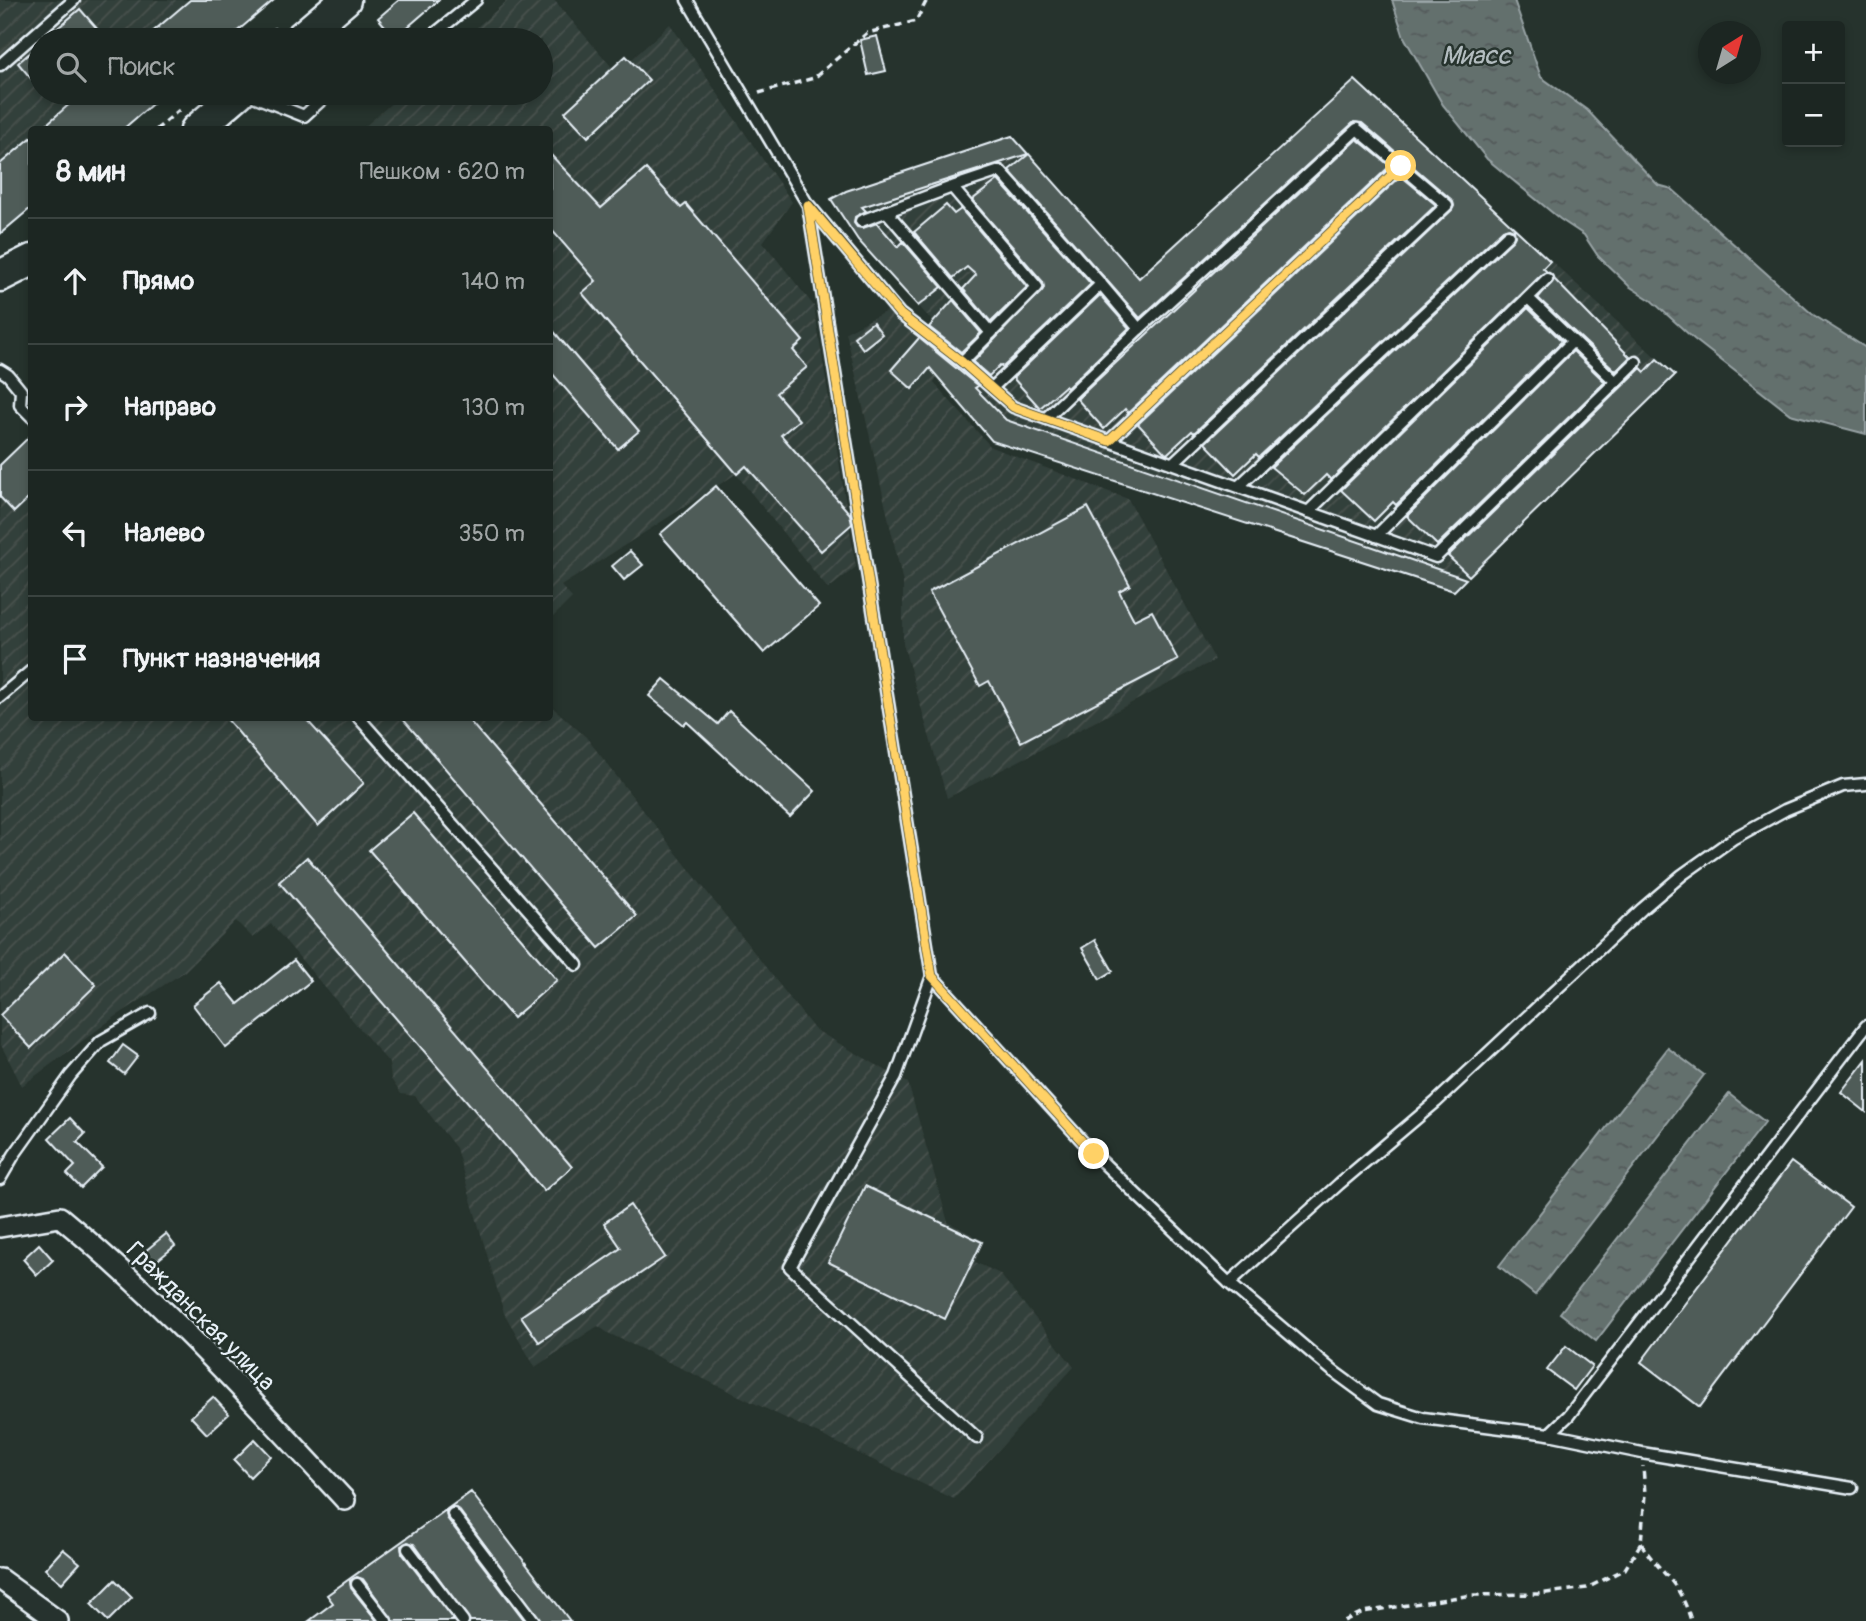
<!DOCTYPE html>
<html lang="ru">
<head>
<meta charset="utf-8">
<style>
	:root { --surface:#1c2622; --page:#29322f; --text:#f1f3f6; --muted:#a0a5a5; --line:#3a4340 }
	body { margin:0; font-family:Pangolin,sans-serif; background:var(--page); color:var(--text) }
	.controls { position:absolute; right:21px; top:21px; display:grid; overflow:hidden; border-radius:7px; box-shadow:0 4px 10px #0003 }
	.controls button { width:63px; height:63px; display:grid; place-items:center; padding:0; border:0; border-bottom:2px solid var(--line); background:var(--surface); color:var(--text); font:35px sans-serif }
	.compass { position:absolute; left:1698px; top:21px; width:63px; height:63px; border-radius:50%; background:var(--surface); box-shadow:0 4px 10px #0003; rotate:37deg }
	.stop { position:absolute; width:21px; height:21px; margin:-16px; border:5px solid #ffd166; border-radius:50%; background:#fff }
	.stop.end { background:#ffd166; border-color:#fff; box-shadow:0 2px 7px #0008 }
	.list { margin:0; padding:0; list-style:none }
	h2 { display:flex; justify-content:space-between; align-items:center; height:91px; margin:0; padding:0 28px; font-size:30px }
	h2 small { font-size:23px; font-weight:400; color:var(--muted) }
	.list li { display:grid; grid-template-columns:46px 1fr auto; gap:21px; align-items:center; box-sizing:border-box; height:126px; padding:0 28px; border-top:2px solid var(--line) }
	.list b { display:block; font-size:26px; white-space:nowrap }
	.list em { font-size:23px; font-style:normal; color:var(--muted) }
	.icon { flex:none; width:38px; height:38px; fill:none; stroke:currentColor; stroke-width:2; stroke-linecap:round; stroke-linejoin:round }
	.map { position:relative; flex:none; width:1866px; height:1621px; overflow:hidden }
	.search { position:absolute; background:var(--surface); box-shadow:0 4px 10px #0003; left:28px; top:28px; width:525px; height:77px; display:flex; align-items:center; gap:18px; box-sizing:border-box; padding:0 24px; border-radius:38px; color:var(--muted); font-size:26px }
	.panel { position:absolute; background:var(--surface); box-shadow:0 4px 10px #0003; left:28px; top:126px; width:525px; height:595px; border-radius:7px }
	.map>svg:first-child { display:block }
	.industrial { fill:url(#industrial-furrows) }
	.water { fill:url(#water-ripples); stroke:#98a3a5; stroke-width:2 }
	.building { fill:#505c59; stroke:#e8f1f8; stroke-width:2 }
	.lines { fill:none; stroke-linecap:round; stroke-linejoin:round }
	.service-casing { stroke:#e8f1f8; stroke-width:15 }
	.minor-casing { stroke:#e8f1f8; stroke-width:24 }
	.primary-casing { stroke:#e8f1f8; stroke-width:35 }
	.path { stroke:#e8f1f8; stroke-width:3.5; stroke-dasharray:7 5; stroke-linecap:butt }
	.service { stroke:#26332d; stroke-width:10 }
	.minor { stroke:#26332d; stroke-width:19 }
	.primary { stroke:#26332d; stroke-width:30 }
	.route { stroke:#ffd166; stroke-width:9 }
	.labels { text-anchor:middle; stroke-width:5; stroke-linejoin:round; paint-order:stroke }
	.street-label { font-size:24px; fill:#e8f1f8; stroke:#26332d }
	.water-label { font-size:26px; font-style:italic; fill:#b3bdc0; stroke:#26332d }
</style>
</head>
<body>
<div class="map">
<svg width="1866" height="1621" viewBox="0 0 1866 1621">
	<defs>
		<pattern id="industrial-furrows" width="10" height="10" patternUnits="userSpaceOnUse" patternTransform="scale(1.75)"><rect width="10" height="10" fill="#333f3a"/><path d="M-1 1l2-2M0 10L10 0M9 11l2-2" fill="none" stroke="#47524e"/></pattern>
		<pattern id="water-ripples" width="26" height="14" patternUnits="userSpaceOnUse" patternTransform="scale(1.75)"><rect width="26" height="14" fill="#636f6d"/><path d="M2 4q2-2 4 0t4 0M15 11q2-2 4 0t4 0" fill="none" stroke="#535a5a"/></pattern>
	</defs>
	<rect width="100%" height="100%" fill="#26332d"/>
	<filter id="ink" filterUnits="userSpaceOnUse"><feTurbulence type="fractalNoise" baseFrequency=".0143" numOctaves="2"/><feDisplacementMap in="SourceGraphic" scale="14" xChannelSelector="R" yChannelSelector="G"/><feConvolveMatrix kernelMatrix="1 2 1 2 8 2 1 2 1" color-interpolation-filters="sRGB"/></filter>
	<g filter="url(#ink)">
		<g class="industrial">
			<path d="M 0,0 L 273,0 L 227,40 L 40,40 L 40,93 L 165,93 L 122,129 L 32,130 L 31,207 L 0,234 Z"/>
			<path d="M 508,0 L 554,0 L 617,73 L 670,24 L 792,202 L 763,242 L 814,306 L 856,567 L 828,589 L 736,474 L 561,586 L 572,598 L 550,620 L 550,130 L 361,130 L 403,93 L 541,93 L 541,40 L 462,40 Z"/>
			<path d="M 1355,80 L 1675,375 L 1454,591 L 992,441 L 937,377 L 934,383 L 991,447 L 1128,499 L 1215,660 L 947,798 L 903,644 L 903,583 L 846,332 L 898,305 L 947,360 L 939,374 L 961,353 L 857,238 L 831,199 L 846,191 L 1012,136 L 1139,278 Z"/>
			<path d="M 31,435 L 32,718 L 550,718 L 550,705 L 586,737 L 814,1029 L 908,1083 L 948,1222 L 984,1241 L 975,1262 L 1000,1274 L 1074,1367 L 954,1499 L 608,1333 L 598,1326 L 535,1367 L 504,1313 L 456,1148 L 415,1096 L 401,1094 L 391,1079 L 389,1063 L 271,924 L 253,938 L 236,921 L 184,972 L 112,1019 L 22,1086 L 0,1043 L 0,465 Z"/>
		</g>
		<g class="water">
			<path d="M 1392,0 L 1514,0 L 1541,77 L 1587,110 L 1658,185 L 1672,189 L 1812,314 L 1866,348 L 1866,434 L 1790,414 L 1694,339 L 1652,301 L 1629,286 L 1598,256 L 1584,235 L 1560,219 L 1487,159 L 1443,105 L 1404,37 Z"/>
			<path d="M 1668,1048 L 1704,1075 L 1535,1295 L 1499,1266 Z"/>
			<path d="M 1729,1094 L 1765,1122 L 1596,1341 L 1560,1313 Z"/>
		</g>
		<g class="building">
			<path d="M 190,0 L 274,0 L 227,40 L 143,40 Z"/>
			<path d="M 399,0 L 439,0 L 395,38 L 378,18 Z"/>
			<path d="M 80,9 L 100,32 L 90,40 L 44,40 Z"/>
			<path d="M 877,36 L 886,71 L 868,75 L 860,40 Z"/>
			<path d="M 40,44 L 40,89 L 18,63 Z"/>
			<path d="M 626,56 L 649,80 L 588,137 L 565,112 Z"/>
			<path d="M 1355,80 L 1550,261 L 1543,268 L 1547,272 L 1542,274 L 1331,480 L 1326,475 L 1305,495 L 1271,467 L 1513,240 L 1515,236 L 1514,230 L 1509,228 L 1503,230 L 1259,457 L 1256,454 L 1235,474 L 1205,443 L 1452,210 L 1454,206 L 1452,200 L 1362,123 L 1354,122 L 1140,318 L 1009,170 L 1029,154 L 1139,278 Z"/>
			<path d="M 82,93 L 165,93 L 122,130 L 40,130 Z"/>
			<path d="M 1012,136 L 1028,154 L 862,207 L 866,211 L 855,217 L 854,223 L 857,227 L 863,228 L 877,223 L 898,247 L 903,242 L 942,287 L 918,306 L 858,240 L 831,199 L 846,191 Z"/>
			<path d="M 32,137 L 32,207 L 0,234 L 0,164 Z"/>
			<path d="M 1357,139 L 1390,166 L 1128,413 L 1125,409 L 1104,429 L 1077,399 Z"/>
			<path d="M 550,154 L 601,208 L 646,169 L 681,208 L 686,204 L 803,341 L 793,350 L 807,367 L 776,393 L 799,420 L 781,435 L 850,514 L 852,524 L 821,551 L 746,466 L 737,474 L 582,293 L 596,281 L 550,228 Z"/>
			<path d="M 1401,176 L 1436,205 L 1194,433 L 1192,431 L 1167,454 L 1165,453 L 1138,424 Z"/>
			<path d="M 998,180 L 1091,284 L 1003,367 L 1000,365 L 989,376 L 973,362 L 1044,288 L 1043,282 L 972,200 Z"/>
			<path d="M 946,205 L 954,214 L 961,209 L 1027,287 L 991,322 L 963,289 L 976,275 L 967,267 L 953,278 L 914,232 Z"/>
			<path d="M 1554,279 L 1630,357 L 1616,371 L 1538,298 Z"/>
			<path d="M 1100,295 L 1129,328 L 1067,388 L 1065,386 L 1040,408 L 1013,378 Z"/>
			<path d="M 953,300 L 981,333 L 961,352 L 929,327 Z"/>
			<path d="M 1528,308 L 1562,341 L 1396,505 L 1393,502 L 1374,521 L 1341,490 Z"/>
			<path d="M 873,322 L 882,334 L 863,349 L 854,337 Z"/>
			<path d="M 550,327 L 639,431 L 618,449 L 550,371 Z"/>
			<path d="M 919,338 L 978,386 L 975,388 L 1006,420 L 1466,579 L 1454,591 L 992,441 L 930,368 L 912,389 L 891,370 Z"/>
			<path d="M 1573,351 L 1605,382 L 1437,545 L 1407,516 Z"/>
			<path d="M 1657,359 L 1675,375 L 1469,576 L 1448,556 L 1641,368 L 1645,372 Z"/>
			<path d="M 32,434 L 32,495 L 14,512 L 0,497 L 0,465 Z"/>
			<path d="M 716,486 L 819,606 L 764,653 L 660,534 Z"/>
			<path d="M 1088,507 L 1130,585 L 1119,591 L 1134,620 L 1152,611 L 1178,660 L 1021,742 L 989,681 L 980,686 L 929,592 Z"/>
			<path d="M 630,551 L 643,565 L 624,580 L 612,566 Z"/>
			<path d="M 664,679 L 718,724 L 729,711 L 815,791 L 790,817 L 687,722 L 684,725 L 649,696 Z"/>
			<path d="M 226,718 L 305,718 L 364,783 L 318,826 Z"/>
			<path d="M 402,718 L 467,718 L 637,916 L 599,948 Z"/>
			<path d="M 413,813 L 557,980 L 513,1018 L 369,850 Z"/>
			<path d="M 307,857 L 572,1167 L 544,1191 L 279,882 Z"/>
			<path d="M 1095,940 L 1113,971 L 1100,979 L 1082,948 Z"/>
			<path d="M 65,952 L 96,985 L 31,1048 L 0,1015 Z"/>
			<path d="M 294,960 L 311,981 L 226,1048 L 193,1005 L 221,983 L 238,1004 Z"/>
			<path d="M 123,1045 L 138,1056 L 124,1074 L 110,1063 Z"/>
			<path d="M 1866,1060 L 1866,1112 L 1841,1092 Z"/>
			<path d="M 70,1118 L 85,1134 L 77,1142 L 102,1167 L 81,1188 L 67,1174 L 75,1166 L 49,1138 Z"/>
			<path d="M 1791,1162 L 1851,1207 L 1700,1407 L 1641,1362 Z"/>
			<path d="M 865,1186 L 982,1242 L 945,1319 L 828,1262 Z"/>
			<path d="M 630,1205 L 665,1257 L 539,1342 L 521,1316 L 621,1248 L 604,1223 Z"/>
			<path d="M 166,1234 L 175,1246 L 154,1263 L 144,1252 Z"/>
			<path d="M 39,1244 L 53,1260 L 37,1275 L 23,1259 Z"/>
			<path d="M 1566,1346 L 1592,1366 L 1574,1390 L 1547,1370 Z"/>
			<path d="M 213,1397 L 229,1414 L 207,1434 L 191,1417 Z"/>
			<path d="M 255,1439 L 271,1456 L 250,1477 L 234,1460 Z"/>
			<path d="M 471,1492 L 570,1621 L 541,1621 L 459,1510 L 453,1507 L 446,1511 L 447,1518 L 525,1621 L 470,1621 L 414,1544 L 408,1542 L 401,1546 L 402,1553 L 454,1621 L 393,1621 L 363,1579 L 357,1577 L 350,1581 L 351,1588 L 377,1621 L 309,1621 L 333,1603 L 327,1595 Z"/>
			<path d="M 63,1549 L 80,1563 L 62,1583 L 45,1569 Z"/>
			<path d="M 115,1580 L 132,1597 L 108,1621 L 91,1604 Z"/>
		</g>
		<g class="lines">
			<g class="service-casing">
				<g id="service">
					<path d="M 687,0 L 808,205 L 932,976 L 1094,1154 L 1229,1283 L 1333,1371 L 1378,1404 L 1423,1418 L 1549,1434 L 1642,1453 L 1852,1488"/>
					<path d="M 320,25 L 334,40"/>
					<path d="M 427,40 L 476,0"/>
					<path d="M 0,65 L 74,0"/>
					<path d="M 246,93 L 304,116 L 329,93"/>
					<path d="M 809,205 L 900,314 L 962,362 L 1013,407 L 1436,557 L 1636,362"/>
					<path d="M 886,211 L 991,333"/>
					<path d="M 861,221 L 952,187"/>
					<path d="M 1139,329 L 1357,129 L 1447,205 L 1173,463"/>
					<path d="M 1573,341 L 1616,382"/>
					<path d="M 962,362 L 1037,287 L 952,187 L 1000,171 L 1101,284 L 992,388"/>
					<path d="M 0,370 L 8,375 L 21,391 L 20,405 L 32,417"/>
					<path d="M 1046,418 L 1139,329 L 1101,284"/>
					<path d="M 1109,441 L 1401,166"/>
					<path d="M 1239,486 L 1508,235"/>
					<path d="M 1308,512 L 1547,279"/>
					<path d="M 1376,536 L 1573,341 L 1528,298"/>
					<path d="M 0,697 L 32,670"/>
					<path d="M 359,718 L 577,965"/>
					<path d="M 932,976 L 896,1076 L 790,1267 L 977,1438"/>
					<path d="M 0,1179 L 14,1155 L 71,1075 L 101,1041 L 150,1013"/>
					<path d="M 1229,1283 L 1339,1184 L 1436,1102 L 1642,909 L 1682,875 L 1734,838 L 1785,810 L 1843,786 L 1866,784"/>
					<path d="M 1549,1434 L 1569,1415 L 1866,1026"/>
					<path d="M 453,1514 L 534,1621"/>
					<path d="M 408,1549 L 463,1621"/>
					<path d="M 357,1584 L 386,1621"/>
				</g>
			</g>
			<g class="minor-casing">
				<g id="minor">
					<path d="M 0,1227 L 60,1217 C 163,1302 254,1402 345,1500"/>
					<path d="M 0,1579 L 58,1621"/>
				</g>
			</g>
			<g class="primary-casing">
				<g id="primary">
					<path d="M 298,40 L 345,0"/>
					<path d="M 196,130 L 239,93"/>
					<path d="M 0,276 L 32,260"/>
				</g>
			</g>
			<g class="path">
				<path d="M 261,40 L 277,27"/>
				<path d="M 759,93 L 814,78 L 867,33 L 916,21 L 927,0"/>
				<path d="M 156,130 L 179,110"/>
				<path d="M 1641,1543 C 1648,1556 1657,1564 1666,1575 C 1678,1587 1687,1605 1691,1621"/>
				<path d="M 1344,1621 L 1363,1612 L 1472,1595 L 1538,1594 L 1587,1588 L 1625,1569 L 1641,1543 L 1645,1494 L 1643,1466"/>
			</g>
			<use href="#service" class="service"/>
			<use href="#minor" class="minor"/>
			<use href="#primary" class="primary"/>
		</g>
	</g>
	<g class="lines" filter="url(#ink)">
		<path class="route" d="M 1094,1154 L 932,976 L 808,205 L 900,314 L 962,362 L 1013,407 L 1109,441 L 1401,166"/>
	</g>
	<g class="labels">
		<g class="street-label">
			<text transform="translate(201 1316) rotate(45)" y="8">Гражданская улица</text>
		</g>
		<g class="water-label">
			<text x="1476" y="64">Миасс</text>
		</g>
	</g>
</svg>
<div class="controls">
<button>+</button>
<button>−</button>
</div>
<svg class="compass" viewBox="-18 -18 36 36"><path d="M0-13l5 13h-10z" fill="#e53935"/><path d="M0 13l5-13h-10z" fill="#a0a5a5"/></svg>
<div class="stop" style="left:1401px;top:166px"></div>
<div class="stop end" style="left:1094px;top:1154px"></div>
<div class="search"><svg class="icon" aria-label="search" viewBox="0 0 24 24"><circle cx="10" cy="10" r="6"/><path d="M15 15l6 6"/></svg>Поиск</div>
<section class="panel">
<h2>8 мин<small>Пешком · 620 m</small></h2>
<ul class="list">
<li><svg class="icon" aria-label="ahead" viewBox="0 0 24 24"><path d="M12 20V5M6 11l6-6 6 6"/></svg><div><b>Прямо</b></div><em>140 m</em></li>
<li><svg class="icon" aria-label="right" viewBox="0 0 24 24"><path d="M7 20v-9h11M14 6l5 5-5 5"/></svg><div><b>Направо</b></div><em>130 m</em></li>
<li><svg class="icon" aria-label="left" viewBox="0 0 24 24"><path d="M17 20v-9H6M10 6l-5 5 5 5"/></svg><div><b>Налево</b></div><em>350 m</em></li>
<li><svg class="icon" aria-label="arrive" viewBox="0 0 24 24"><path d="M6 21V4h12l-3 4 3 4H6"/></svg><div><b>Пункт назначения</b></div></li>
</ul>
</section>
</div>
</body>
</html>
